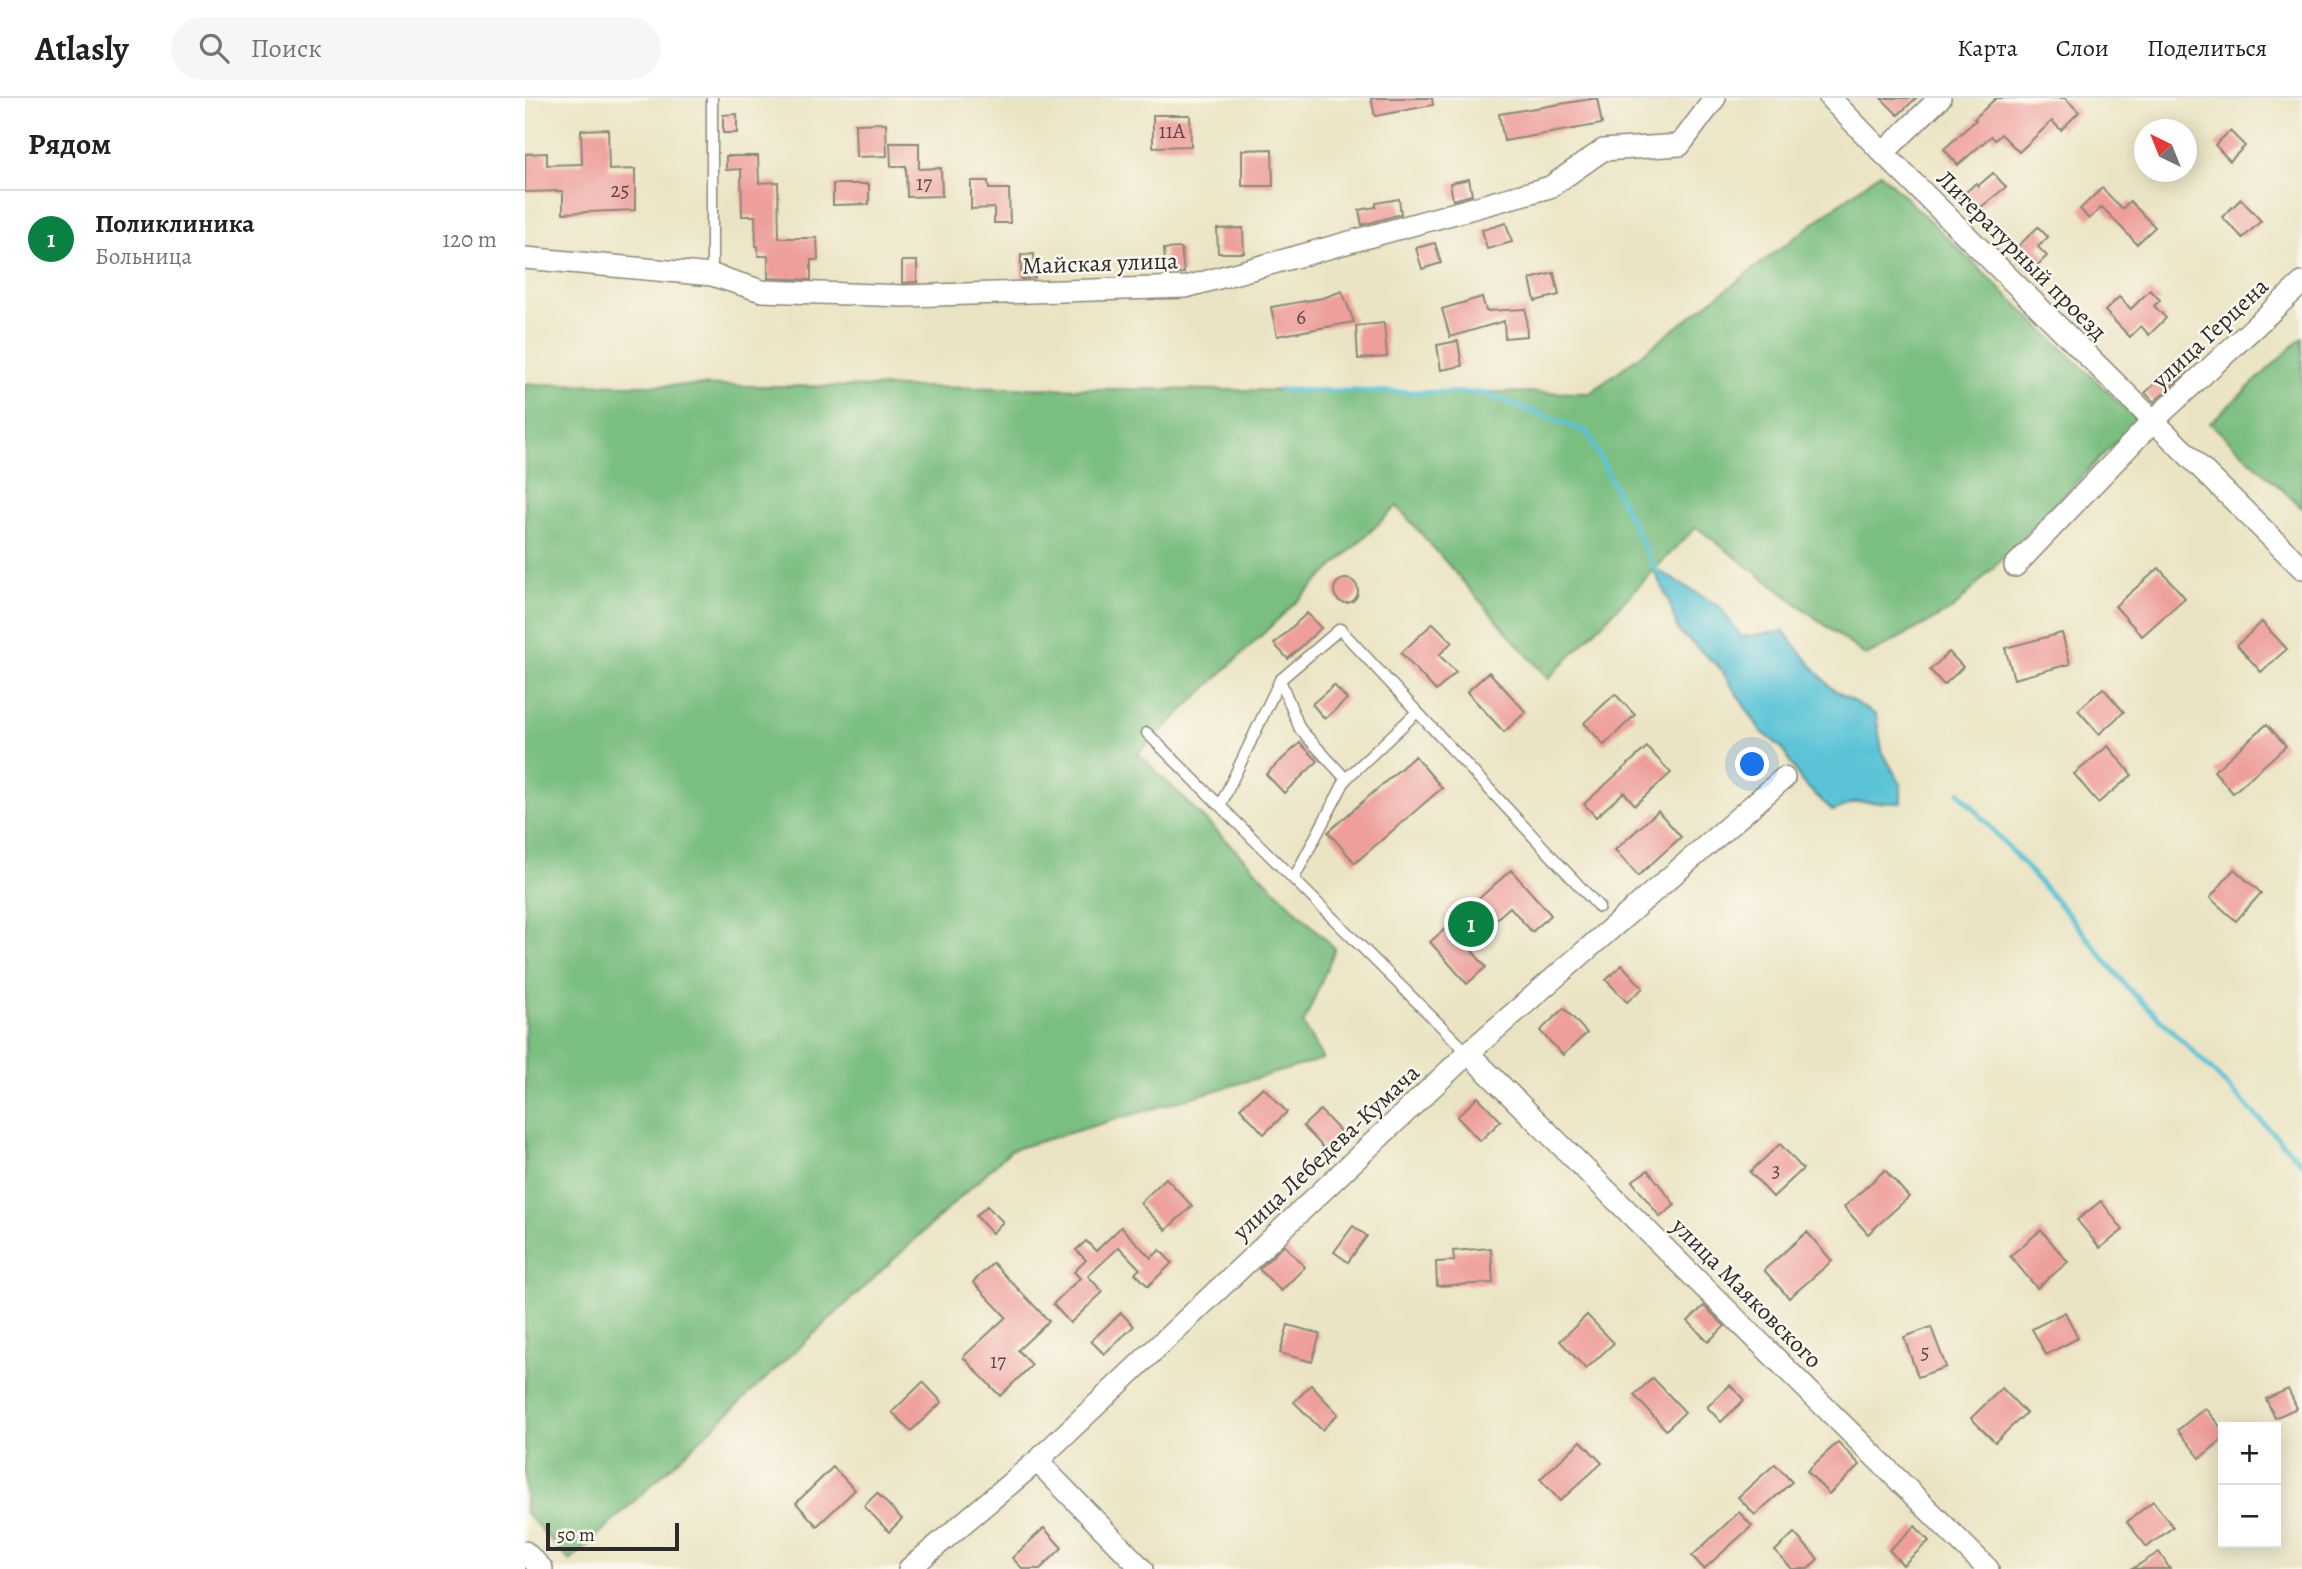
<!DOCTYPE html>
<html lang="ru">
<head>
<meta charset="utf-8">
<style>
	:root { --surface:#fff; --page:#f6f6f6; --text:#202124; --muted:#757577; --line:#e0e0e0; --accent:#0b8043 }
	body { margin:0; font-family:Alegreya,serif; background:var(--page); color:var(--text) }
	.controls { position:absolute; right:21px; bottom:21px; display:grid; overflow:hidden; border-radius:0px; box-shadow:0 4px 18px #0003 }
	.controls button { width:63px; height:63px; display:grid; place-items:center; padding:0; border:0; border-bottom:2px solid var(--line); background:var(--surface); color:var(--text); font:35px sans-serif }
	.compass { position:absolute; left:1609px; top:21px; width:63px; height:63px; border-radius:50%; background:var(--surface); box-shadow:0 4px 18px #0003; rotate:317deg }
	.scale { position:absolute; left:21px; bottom:18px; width:133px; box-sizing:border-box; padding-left:7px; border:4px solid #2b2b2b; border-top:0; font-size:19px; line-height:24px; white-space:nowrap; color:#2b2b2b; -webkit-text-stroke:5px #fbf7ec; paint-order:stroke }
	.you { position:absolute; left:1228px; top:667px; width:24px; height:24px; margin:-18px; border:5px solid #fff; border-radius:50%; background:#1a73e8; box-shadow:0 0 0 10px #1a73e833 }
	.badge { display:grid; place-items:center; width:46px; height:46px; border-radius:50%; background:var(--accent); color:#fff; font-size:23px; font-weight:700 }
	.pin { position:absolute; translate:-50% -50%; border:4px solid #fff; box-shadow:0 2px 7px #0006 }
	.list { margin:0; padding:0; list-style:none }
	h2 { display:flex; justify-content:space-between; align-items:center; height:91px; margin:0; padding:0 28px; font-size:30px }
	h2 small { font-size:23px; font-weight:400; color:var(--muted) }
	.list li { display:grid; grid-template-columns:46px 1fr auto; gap:21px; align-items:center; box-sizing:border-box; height:98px; padding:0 28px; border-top:2px solid var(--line) }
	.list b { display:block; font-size:26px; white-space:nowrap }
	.list p { margin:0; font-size:23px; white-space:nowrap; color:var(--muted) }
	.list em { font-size:23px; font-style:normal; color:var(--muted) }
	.icon { flex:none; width:38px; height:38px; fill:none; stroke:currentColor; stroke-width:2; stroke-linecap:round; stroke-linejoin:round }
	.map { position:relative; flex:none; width:1777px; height:1471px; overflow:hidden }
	header { display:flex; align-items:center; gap:42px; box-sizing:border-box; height:98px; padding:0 35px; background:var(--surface); border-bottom:2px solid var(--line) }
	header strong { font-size:33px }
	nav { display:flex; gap:38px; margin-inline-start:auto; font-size:24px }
	.search { width:490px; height:63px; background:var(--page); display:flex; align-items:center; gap:18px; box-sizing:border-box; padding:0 24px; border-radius:38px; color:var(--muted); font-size:26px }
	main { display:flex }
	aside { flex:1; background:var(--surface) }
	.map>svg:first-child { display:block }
	.forest { fill:#7abe80; stroke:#527456; stroke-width:2 }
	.water { fill:#5ac3d6; stroke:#427780; stroke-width:2 }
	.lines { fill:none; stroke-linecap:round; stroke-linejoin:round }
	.stream { stroke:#5ac3d6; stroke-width:5 }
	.building { fill:#ee9e9b }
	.lane-casing { stroke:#8b8878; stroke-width:13 }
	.street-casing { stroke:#8b8878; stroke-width:24 }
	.lane { stroke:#fff; stroke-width:10 }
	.street { stroke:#fff; stroke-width:21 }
	.labels { text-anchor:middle; stroke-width:5; stroke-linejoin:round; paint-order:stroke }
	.number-label { font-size:21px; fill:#5c4847 }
	.street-label { font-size:24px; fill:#2b2b2b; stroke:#fbf7ec }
</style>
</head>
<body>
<header>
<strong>Atlasly</strong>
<div class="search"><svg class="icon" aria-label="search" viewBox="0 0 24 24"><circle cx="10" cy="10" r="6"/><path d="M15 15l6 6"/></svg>Поиск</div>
<nav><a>Карта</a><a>Слои</a><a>Поделиться</a></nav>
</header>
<main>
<aside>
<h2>Рядом<small></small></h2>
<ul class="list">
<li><span class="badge">1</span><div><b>Поликлиника</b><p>Больница</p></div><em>120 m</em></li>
</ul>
</aside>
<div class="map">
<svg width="1777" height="1471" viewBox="0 0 1777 1471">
	<rect width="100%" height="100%" fill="#fbf7ec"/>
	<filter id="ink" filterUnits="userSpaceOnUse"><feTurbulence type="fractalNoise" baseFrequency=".0143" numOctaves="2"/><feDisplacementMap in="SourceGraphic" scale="14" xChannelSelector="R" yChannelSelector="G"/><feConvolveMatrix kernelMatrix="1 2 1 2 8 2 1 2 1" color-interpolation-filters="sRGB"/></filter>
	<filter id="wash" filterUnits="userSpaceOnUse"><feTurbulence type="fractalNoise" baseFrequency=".00686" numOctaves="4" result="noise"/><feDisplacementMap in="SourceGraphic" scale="28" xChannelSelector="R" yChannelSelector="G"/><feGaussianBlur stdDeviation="1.57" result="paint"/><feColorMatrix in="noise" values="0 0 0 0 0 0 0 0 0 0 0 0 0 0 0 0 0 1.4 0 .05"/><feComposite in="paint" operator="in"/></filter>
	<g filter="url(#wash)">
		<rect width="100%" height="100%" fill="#ebe4c4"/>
		<g class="forest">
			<path d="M 1355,75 L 1612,322 L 1428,511 L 1341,558 L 1171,429 L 1023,581 L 872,408 L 613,655 L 810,851 L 778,927 L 798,961 L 486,1052 L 45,1463 L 0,1414 L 0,286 L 1065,295 Z"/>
			<path d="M 1777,240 L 1777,410 L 1685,325 Z"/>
		</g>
		<path class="water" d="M 1127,469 L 1194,508 L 1217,539 L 1258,533 L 1305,589 L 1351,617 L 1357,653 L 1376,687 L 1376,705 L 1330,704 L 1308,713 L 1276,683 L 1257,650 L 1236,633 L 1194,569 L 1153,533 L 1144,503 Z"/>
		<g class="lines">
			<g class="stream">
				<path d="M 755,292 L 958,295 L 1062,334 L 1131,473"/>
				<path d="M 1434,694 L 1543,816 L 1603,890 L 1675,960 L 1777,1065"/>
			</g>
		</g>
		<g id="blocks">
			<g class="building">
				<path d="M 846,0 L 907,0 L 908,7 L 850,18 Z"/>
				<path d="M 1072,0 L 1077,26 L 979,43 L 974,16 Z"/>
				<path d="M 1356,0 L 1391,0 L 1373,17 Z"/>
				<path d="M 1471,0 L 1540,0 L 1554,14 L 1536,32 L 1527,23 L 1494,54 L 1476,36 L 1470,42 L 1466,38 L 1433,67 L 1419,51 L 1451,22 L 1449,21 Z"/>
				<path d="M 212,16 L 212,35 L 198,35 L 198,17 Z"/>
				<path d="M 628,17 L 665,17 L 666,48 L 628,49 Z"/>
				<path d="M 361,25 L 362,58 L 331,59 L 330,26 Z"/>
				<path d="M 83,31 L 84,72 L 110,71 L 110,112 L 38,115 L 38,93 L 0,94 L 0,56 L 22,55 L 22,67 L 57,66 L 56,32 Z"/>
				<path d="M 1705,33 L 1720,48 L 1705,63 L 1690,47 Z"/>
				<path d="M 365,45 L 394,45 L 394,71 L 416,70 L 417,98 L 382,99 L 381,68 L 366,68 Z"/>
				<path d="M 747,51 L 748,88 L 717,88 L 717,52 Z"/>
				<path d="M 201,58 L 233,58 L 234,85 L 253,84 L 254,140 L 292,140 L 293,162 L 286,162 L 286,182 L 243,180 L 243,158 L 233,158 L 233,148 L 231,148 L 230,118 L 217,118 L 216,71 L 201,72 Z"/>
				<path d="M 1468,75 L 1481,89 L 1446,117 L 1432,102 L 1451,85 L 1453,88 Z"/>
				<path d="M 944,81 L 947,97 L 928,102 L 925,85 Z"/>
				<path d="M 446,83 L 463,83 L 464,91 L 484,91 L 485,125 L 469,125 L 469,110 L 446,111 Z"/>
				<path d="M 308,86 L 344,86 L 344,106 L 308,107 Z"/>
				<path d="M 1577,90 L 1597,111 L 1605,103 L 1630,129 L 1612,146 L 1577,109 L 1564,121 L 1555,111 Z"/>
				<path d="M 874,101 L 876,116 L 837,127 L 834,112 L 851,109 L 851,105 Z"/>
				<path d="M 1716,101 L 1736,123 L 1718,140 L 1697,119 Z"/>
				<path d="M 981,125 L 987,144 L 962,151 L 957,132 Z"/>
				<path d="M 1513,129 L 1523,139 L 1513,149 L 1522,158 L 1505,174 L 1487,154 Z"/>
				<path d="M 718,130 L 719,155 L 693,155 L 692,131 Z"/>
				<path d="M 910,145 L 916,165 L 897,171 L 891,150 Z"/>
				<path d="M 656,150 L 659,175 L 641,176 L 639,151 Z"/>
				<path d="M 509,156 L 510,180 L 496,181 L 496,157 Z"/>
				<path d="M 377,163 L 392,163 L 392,184 L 377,185 Z"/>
				<path d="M 1029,175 L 1034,197 L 1010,203 L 1005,181 Z"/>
				<path d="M 1625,192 L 1635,202 L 1629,208 L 1641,220 L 1624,237 L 1616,228 L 1605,239 L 1580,213 L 1594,199 L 1606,211 Z"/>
				<path d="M 817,193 L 829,224 L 752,238 L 746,209 L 798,200 Z"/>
				<path d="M 957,199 L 961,213 L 1001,211 L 1002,238 L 980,240 L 979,223 L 925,239 L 917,211 Z"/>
				<path d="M 859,225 L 862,259 L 833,261 L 831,228 Z"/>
				<path d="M 933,243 L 937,268 L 916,272 L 912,247 Z"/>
				<path d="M 1652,264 L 1662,274 L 1629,304 L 1620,295 Z"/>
				<path d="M 1634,470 L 1660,500 L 1617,538 L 1590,508 Z"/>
				<circle cx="821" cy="493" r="12"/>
				<path d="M 782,515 L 796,530 L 763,561 L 749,546 Z"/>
				<path d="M 1737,524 L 1762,551 L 1736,574 L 1712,547 Z"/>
				<path d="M 908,525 L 927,544 L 914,557 L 931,574 L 911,593 L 876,555 Z"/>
				<path d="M 1537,535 L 1545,566 L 1489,581 L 1480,550 Z"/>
				<path d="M 1424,554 L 1438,569 L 1419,587 L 1405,572 Z"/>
				<path d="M 964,574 L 1001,614 L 979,634 L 942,594 Z"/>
				<path d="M 809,587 L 822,601 L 800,621 L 787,606 Z"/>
				<path d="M 1578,590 L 1599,614 L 1574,636 L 1553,612 Z"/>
				<path d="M 1090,596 L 1110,617 L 1079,647 L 1059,625 Z"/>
				<path d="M 1742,626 L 1761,648 L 1708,695 L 1689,673 Z"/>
				<path d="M 775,645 L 793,663 L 759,695 L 741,676 Z"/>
				<path d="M 1583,648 L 1607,677 L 1573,705 L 1549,676 Z"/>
				<path d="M 1122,649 L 1146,675 L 1110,707 L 1099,694 L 1071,719 L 1059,706 Z"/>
				<path d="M 890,658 L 917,690 L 830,765 L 803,734 Z"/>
				<path d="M 1133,713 L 1156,739 L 1113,778 L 1090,752 Z"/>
				<path d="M 1709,771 L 1736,795 L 1711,823 L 1685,800 Z"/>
				<path d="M 986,772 L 1026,817 L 1007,834 L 985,809 L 942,847 L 961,869 L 942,886 L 905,844 Z"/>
				<path d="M 1097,867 L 1118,890 L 1102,904 L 1081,882 Z"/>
				<path d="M 1039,910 L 1062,935 L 1038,957 L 1015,933 Z"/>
				<path d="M 738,989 L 762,1014 L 739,1036 L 715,1010 Z"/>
				<path d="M 953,999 L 976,1023 L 955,1043 L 932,1019 Z"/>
				<path d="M 795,1012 L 817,1035 L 800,1051 L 778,1028 Z"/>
				<path d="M 1255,1046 L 1278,1071 L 1248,1099 L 1225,1074 Z"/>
				<path d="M 1123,1072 L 1150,1107 L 1135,1119 L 1107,1083 Z"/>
				<path d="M 1360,1072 L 1384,1099 L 1343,1136 L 1319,1109 Z"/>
				<path d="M 641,1080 L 667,1108 L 641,1132 L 615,1105 Z"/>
				<path d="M 1576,1103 L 1598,1132 L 1575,1150 L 1552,1122 Z"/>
				<path d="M 462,1108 L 478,1124 L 467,1135 L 451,1118 Z"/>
				<path d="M 828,1128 L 842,1138 L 823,1164 L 809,1154 Z"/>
				<path d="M 596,1129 L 626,1160 L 635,1152 L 647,1165 L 623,1188 L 610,1175 L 615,1171 L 594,1149 L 563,1178 L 578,1194 L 545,1225 L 528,1206 L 555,1180 L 549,1174 L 561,1162 L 551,1152 L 561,1143 L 571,1153 Z"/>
				<path d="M 1516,1132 L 1543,1164 L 1512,1190 L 1485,1158 Z"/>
				<path d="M 1282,1134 L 1307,1163 L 1264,1200 L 1239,1172 Z"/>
				<path d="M 759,1147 L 780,1169 L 756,1193 L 734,1171 Z"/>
				<path d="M 966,1150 L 968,1185 L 912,1188 L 911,1164 L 929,1163 L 928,1153 Z"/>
				<path d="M 468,1165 L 524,1223 L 493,1252 L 507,1267 L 475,1298 L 438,1259 L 481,1219 L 448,1184 Z"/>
				<path d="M 1179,1208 L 1200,1228 L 1183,1244 L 1163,1223 Z"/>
				<path d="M 1540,1214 L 1553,1240 L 1521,1257 L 1507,1231 Z"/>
				<path d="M 596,1215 L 609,1228 L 579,1256 L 566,1243 Z"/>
				<path d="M 1062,1217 L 1089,1245 L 1061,1271 L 1035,1243 Z"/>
				<path d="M 763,1227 L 795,1236 L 787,1264 L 755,1255 Z"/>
				<path d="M 1406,1229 L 1421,1269 L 1393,1279 L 1379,1239 Z"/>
				<path d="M 1128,1280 L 1160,1314 L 1141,1332 L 1109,1297 Z"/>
				<path d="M 398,1284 L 417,1304 L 386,1333 L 367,1314 Z"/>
				<path d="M 786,1287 L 813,1316 L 797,1332 L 769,1304 Z"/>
				<path d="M 1205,1287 L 1219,1302 L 1196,1324 L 1182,1309 Z"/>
				<path d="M 1477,1290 L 1501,1315 L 1470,1344 L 1446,1320 Z"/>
				<path d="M 1763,1291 L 1772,1310 L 1750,1320 L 1741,1301 Z"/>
				<path d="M 1680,1310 L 1698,1332 L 1698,1341 L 1675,1360 L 1653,1332 Z"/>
				<path d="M 1056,1343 L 1077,1365 L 1035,1403 L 1015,1381 Z"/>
				<path d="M 1313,1344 L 1335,1367 L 1304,1396 L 1282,1373 Z"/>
				<path d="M 1250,1366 L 1267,1384 L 1230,1417 L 1213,1399 Z"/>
				<path d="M 308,1369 L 330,1392 L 292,1428 L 271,1405 Z"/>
				<path d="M 352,1395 L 377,1421 L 364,1434 L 339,1408 Z"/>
				<path d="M 1628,1403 L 1648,1429 L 1622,1449 L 1602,1424 Z"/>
				<path d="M 1214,1414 L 1227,1428 L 1179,1471 L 1167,1458 Z"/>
				<path d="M 1390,1428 L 1404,1443 L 1378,1467 L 1364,1452 Z"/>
				<path d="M 519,1430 L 537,1450 L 515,1471 L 498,1471 L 487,1460 Z"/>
				<path d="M 1269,1435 L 1293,1461 L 1283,1471 L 1267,1471 L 1250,1453 Z"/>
				<path d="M 1634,1454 L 1645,1471 L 1607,1471 Z"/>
			</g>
		</g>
	</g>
	<g filter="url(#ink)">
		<use href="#blocks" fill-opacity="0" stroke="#8b8878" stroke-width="2"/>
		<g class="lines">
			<g class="lane-casing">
				<g id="lane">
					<path d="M 187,0 L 187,177"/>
					<path d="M 755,582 L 775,631 L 821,681"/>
					<path d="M 622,635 L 943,955"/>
					<path d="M 696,706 L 755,582 L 815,531 L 1074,809"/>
					<path d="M 769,780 L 821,681 L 892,614"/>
				</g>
			</g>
			<g class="street-casing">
				<g id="street">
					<path d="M 1305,0 L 1358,55 L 1777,470"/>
					<path d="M 1358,55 L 1415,0"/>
					<path d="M 0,160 L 187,177 L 237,193 L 380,198 L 661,189 L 1025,89 L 1078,52 L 1155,47 L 1190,0"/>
					<path d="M 1490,468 L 1628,323 L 1777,185"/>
					<path d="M 943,955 L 1463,1471"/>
					<path d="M 512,1363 L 617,1471"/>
					<path d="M 0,1454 L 17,1471"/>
					<path d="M 384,1471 L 512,1363 L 943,955 L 1259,680"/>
				</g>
			</g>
			<use href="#lane" class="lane"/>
			<use href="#street" class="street"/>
		</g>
	</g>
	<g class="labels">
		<g class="number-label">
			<text x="647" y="40">11А</text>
			<text x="399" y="92">17</text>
			<text x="95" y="99">25</text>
			<text x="776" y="226">6</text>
			<text x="1251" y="1079">3</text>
			<text x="1400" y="1261">5</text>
			<text x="473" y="1270">17</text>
		</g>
		<g class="street-label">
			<text transform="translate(1497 157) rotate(45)" y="8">Литературный проезд</text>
			<text transform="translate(575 165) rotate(-2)" y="8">Майская улица</text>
			<text transform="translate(1685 235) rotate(-43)" y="8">улица Герцена</text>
			<text transform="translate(801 1054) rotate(-43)" y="8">улица Лебедева-Кумача</text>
			<text transform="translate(1222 1195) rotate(45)" y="8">улица Маяковского</text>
		</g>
	</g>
</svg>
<div class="controls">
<button>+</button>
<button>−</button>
</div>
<svg class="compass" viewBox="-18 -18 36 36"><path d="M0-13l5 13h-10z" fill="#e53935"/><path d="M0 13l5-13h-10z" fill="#757577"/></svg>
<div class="scale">50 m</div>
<div class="you"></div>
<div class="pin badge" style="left:946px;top:826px">1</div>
</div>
</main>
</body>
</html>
